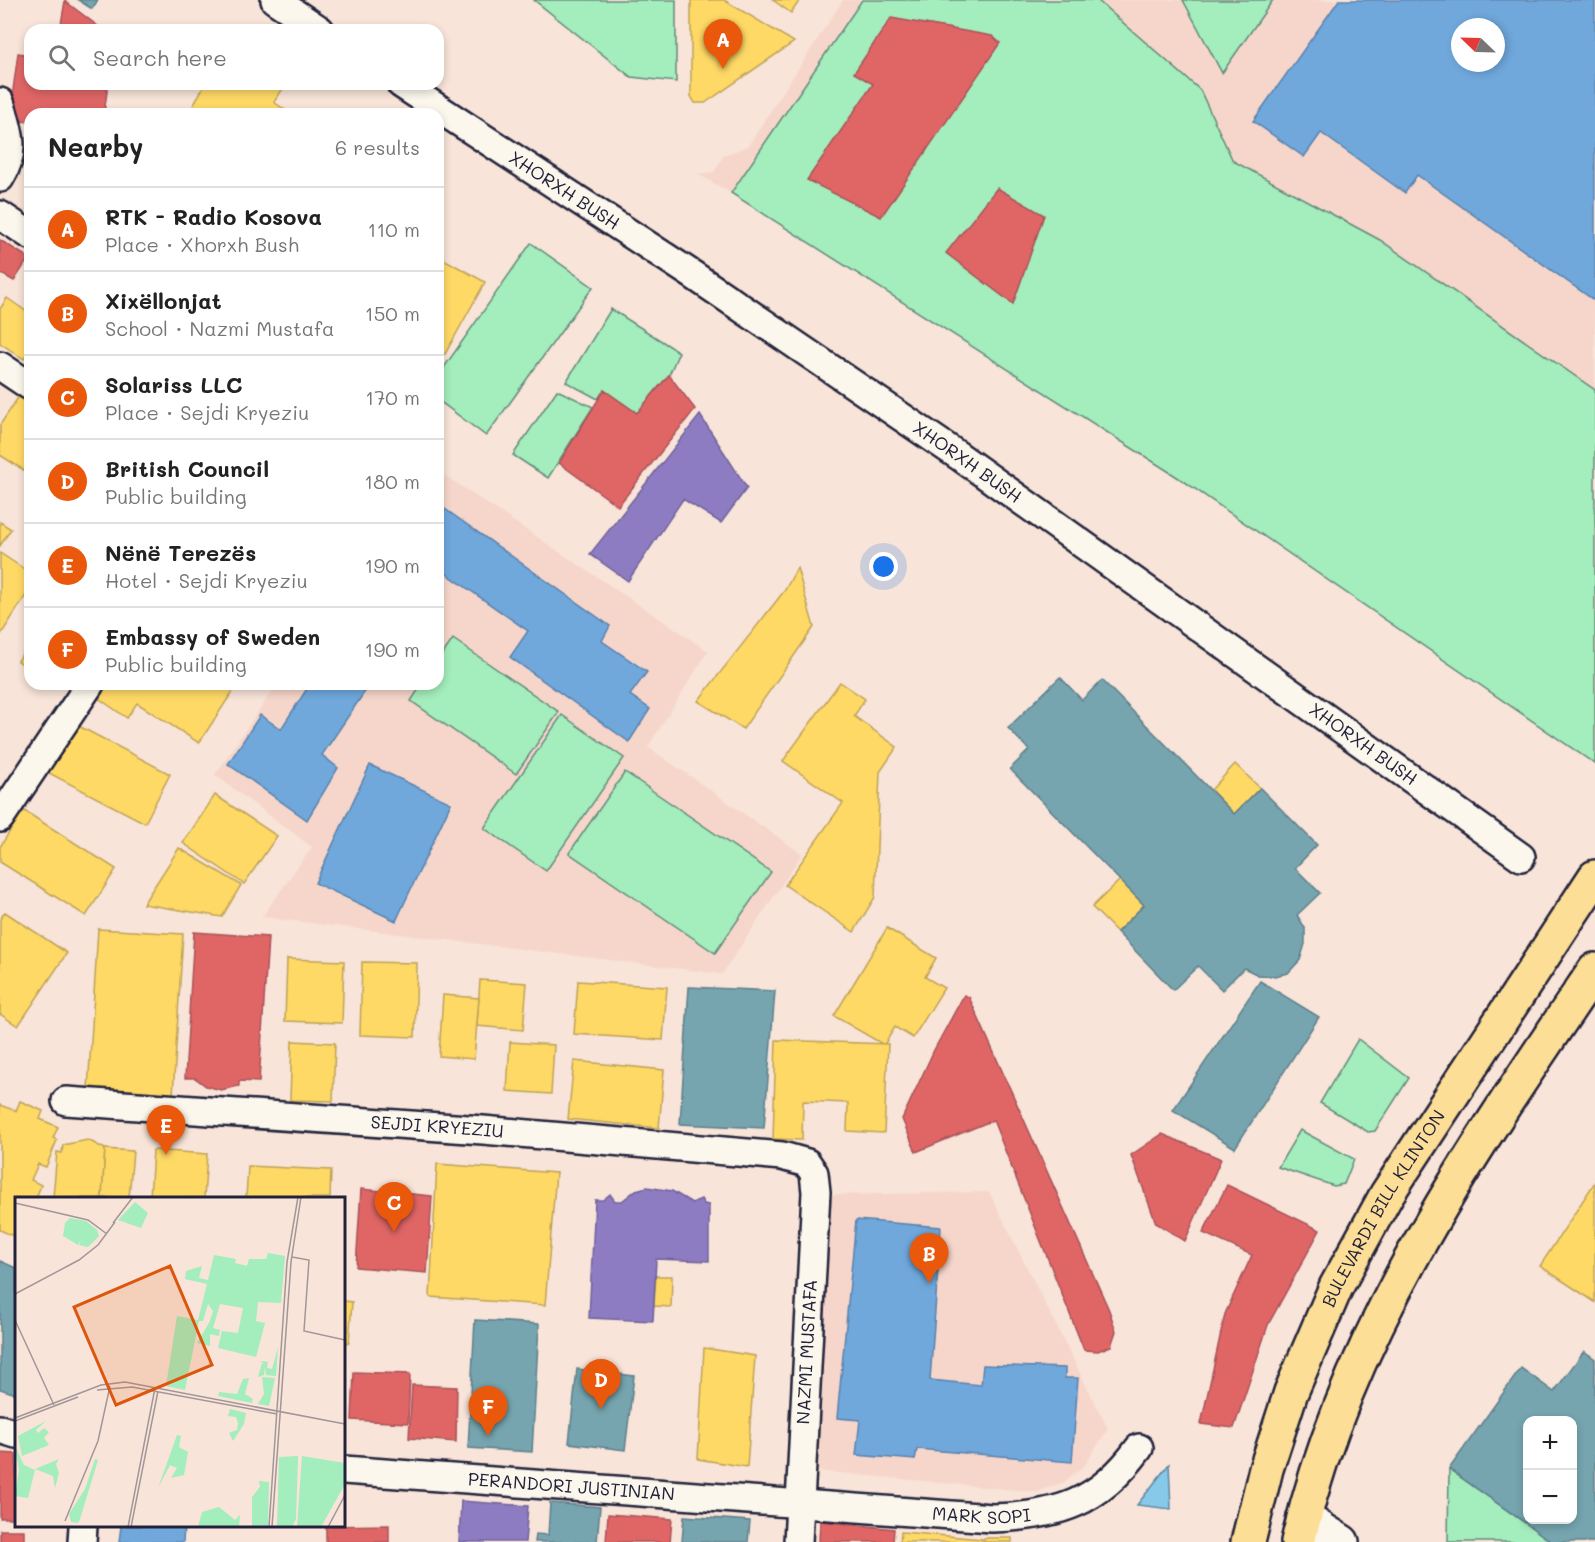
<!DOCTYPE html>
<html lang="en">
<head>
<meta charset="utf-8">
<style>
	:root { --surface:#fff; --page:#f2f2f2; --text:#222; --muted:#767676; --line:#e0e0e0; --accent:#ea580c }
	body { margin:0; font-family:Mali,sans-serif; background:var(--page); color:var(--text) }
	.controls { position:absolute; right:18px; bottom:18px; display:grid; overflow:hidden; border-radius:12px; box-shadow:0 3px 9px #0003 }
	.controls button { width:54px; height:54px; display:grid; place-items:center; padding:0; border:0; border-bottom:2px solid var(--line); background:var(--surface); color:var(--text); font:30px sans-serif }
	.compass { position:absolute; left:1451px; top:18px; width:54px; height:54px; border-radius:50%; background:var(--surface); box-shadow:0 3px 9px #0003; rotate:293deg }
	.you { position:absolute; left:884px; top:567px; width:21px; height:21px; margin:-15px; border:4px solid #fff; border-radius:50%; background:#1a73e8; box-shadow:0 0 0 9px #1a73e833 }
	.badge { display:grid; place-items:center; width:39px; height:39px; border-radius:50%; background:var(--accent); color:#fff; font-size:20px; font-weight:700 }
	.pin { position:absolute; translate:-50% -50px; filter:drop-shadow(0 2px 3px #0008) }
	.pin::after { content:''; position:absolute; top:32px; width:21px; height:18px; background:inherit; clip-path:polygon(0 0,100% 0,50% 100%) }
	.list { margin:0; padding:0; list-style:none }
	h2 { display:flex; justify-content:space-between; align-items:center; height:78px; margin:0; padding:0 24px; font-size:26px }
	h2 small { font-size:20px; font-weight:400; color:var(--muted) }
	.list li { display:grid; grid-template-columns:39px 1fr auto; gap:18px; align-items:center; box-sizing:border-box; height:84px; padding:0 24px; border-top:2px solid var(--line) }
	.list b { display:block; font-size:22px; white-space:nowrap }
	.list p { margin:0; font-size:20px; white-space:nowrap; color:var(--muted) }
	.list em { font-size:20px; font-style:normal; color:var(--muted) }
	.icon { flex:none; width:33px; height:33px; fill:none; stroke:currentColor; stroke-width:2; stroke-linecap:round; stroke-linejoin:round }
	.map { position:relative; flex:none; width:1595px; height:1542px; overflow:hidden }
	.search { position:absolute; background:var(--surface); box-shadow:0 3px 9px #0003; left:24px; top:24px; width:420px; height:66px; display:flex; align-items:center; gap:15px; box-sizing:border-box; padding:0 21px; border-radius:18px; color:var(--muted); font-size:22px }
	.panel { position:absolute; background:var(--surface); box-shadow:0 3px 9px #0003; left:24px; top:108px; width:420px; height:582px; border-radius:18px }
	.map>svg:first-child { display:block }
	.built { fill:#f6d6ca; fill-rule:evenodd }
	.green { fill:#a4edbc; stroke:#63887c; stroke-width:1.5 }
	.water { fill:#87c9e8; stroke:#5f86a3; stroke-width:1.5 }
	.homes { fill:#ffd966; stroke:#bda259; stroke-width:1.5 }
	.shops { fill:#e06666; stroke:#a75259; stroke-width:1.5 }
	.offices { fill:#8e7cc3; stroke:#6e619a; stroke-width:1.5 }
	.schools { fill:#6fa8dc; stroke:#5880ac; stroke-width:1.5; fill-rule:evenodd }
	.public { fill:#76a5af; stroke:#5d7e8c; stroke-width:1.5; fill-rule:evenodd }
	.lines { fill:none; stroke-linecap:round; stroke-linejoin:round }
	.street-casing { stroke:#22223b; stroke-width:32 }
	.secondary-casing { stroke:#22223b; stroke-width:38 }
	.primary-casing { stroke:#22223b; stroke-width:38 }
	.street { stroke:#fbf7ec; stroke-width:27 }
	.secondary { stroke:#fbf7ec; stroke-width:33 }
	.primary { stroke:#fdde96; stroke-width:33 }
	.labels { text-anchor:middle; stroke-width:6; stroke-linejoin:round; paint-order:stroke }
	.street-label { font-size:18px; fill:#22223b; stroke:#fbf7ec }
	.inset-road { fill:none; stroke:#a29699; stroke-width:1.5 }
	.view { fill:#de560e; fill-opacity:0.15; stroke:#de560e; stroke-width:3 }
	.inset-edge { fill:none; stroke:#22223b; stroke-width:3 }
</style>
</head>
<body>
<div class="map">
<svg width="1595" height="1542" viewBox="0 0 1595 1542">
	<rect width="100%" height="100%" fill="#f8e4d8"/>
	<filter id="ink" filterUnits="userSpaceOnUse"><feTurbulence type="fractalNoise" baseFrequency=".0167" numOctaves="2"/><feDisplacementMap in="SourceGraphic" scale="12" xChannelSelector="R" yChannelSelector="G"/><feConvolveMatrix kernelMatrix="1 2 1 2 8 2 1 2 1" color-interpolation-filters="sRGB"/></filter>
	<g filter="url(#ink)">
		<g class="built">
			<path d="M 843,0 L 862,0 L 731,193 L 698,174 L 714,172 L 724,155 L 748,146 Z"/>
			<path d="M 1097,0 L 1595,0 L 1595,390 L 1380,240 L 1233,161 L 1200,90 ZM 1460,27 L 1496,27 L 1496,63 L 1460,63 Z"/>
			<path d="M 438,471 L 708,651 L 648,747 L 802,854 L 722,974 L 262,917 L 312,847 L 215,775 L 277,684 L 438,684 Z"/>
			<path d="M 989,1192 L 1108,1429 L 1084,1466 L 1064,1482 L 1037,1492 L 807,1470 L 830,1195 Z"/>
		</g>
		<g class="green">
			<path d="M 534,0 L 676,0 L 676,82 L 631,77 Z"/>
			<path d="M 862,0 L 1097,0 L 1200,90 L 1233,161 L 1380,240 L 1595,390 L 1595,764 L 1182,480 L 731,193 Z"/>
			<path d="M 1183,0 L 1273,0 L 1222,73 Z"/>
			<path d="M 531,243 L 593,287 L 486,436 L 438,400 L 438,376 Z"/>
			<path d="M 611,309 L 679,352 L 669,375 L 637,413 L 604,390 L 598,399 L 566,382 Z"/>
			<path d="M 557,390 L 593,407 L 548,478 L 513,455 Z"/>
			<path d="M 453,639 L 559,712 L 516,774 L 411,701 L 422,684 L 438,684 L 438,661 Z"/>
			<path d="M 562,715 L 624,758 L 546,871 L 484,828 Z"/>
			<path d="M 625,772 L 771,872 L 715,953 L 569,853 Z"/>
			<path d="M 1358,1039 L 1409,1078 L 1375,1131 L 1368,1132 L 1320,1103 Z"/>
			<path d="M 1300,1130 L 1354,1159 L 1344,1184 L 1334,1186 L 1278,1167 Z"/>
			<path d="M 1449,1469 L 1552,1542 L 1448,1542 Z"/>
		</g>
		<path class="water" d="M 1169,1464 L 1171,1509 L 1137,1505 Z"/>
		<g class="homes">
			<path d="M 691,0 L 724,0 L 794,42 L 705,103 L 695,103 L 691,96 Z"/>
			<path d="M 773,0 L 800,0 L 791,13 Z"/>
			<path d="M 205,84 L 286,84 L 274,102 L 291,114 L 201,114 L 192,108 Z"/>
			<path d="M 440,257 L 485,282 L 445,354 L 438,350 Z"/>
			<path d="M 7,298 L 30,314 L 30,350 L 24,359 L 0,343 L 0,309 Z"/>
			<path d="M 23,390 L 30,395 L 30,464 L 25,471 L 0,455 L 0,425 Z"/>
			<path d="M 0,522 L 11,529 L 0,546 Z"/>
			<path d="M 0,553 L 30,573 L 30,589 L 0,636 Z"/>
			<path d="M 797,568 L 814,627 L 743,729 L 698,701 L 785,590 Z"/>
			<path d="M 30,641 L 30,669 L 18,661 Z"/>
			<path d="M 840,682 L 865,699 L 854,716 L 897,747 L 880,772 L 875,897 L 854,932 L 785,885 L 843,803 L 783,761 Z"/>
			<path d="M 101,684 L 229,684 L 235,688 L 199,743 L 137,703 L 127,718 L 94,695 Z"/>
			<path d="M 73,723 L 170,774 L 145,823 L 47,772 Z"/>
			<path d="M 1235,764 L 1260,788 L 1234,814 L 1211,790 Z"/>
			<path d="M 215,795 L 277,836 L 244,884 L 183,843 Z"/>
			<path d="M 23,810 L 116,869 L 86,916 L 0,862 L 0,847 Z"/>
			<path d="M 179,848 L 241,885 L 222,917 L 143,904 Z"/>
			<path d="M 1120,880 L 1144,905 L 1117,932 L 1092,907 Z"/>
			<path d="M 5,912 L 67,953 L 18,1026 L 0,1014 L 0,919 Z"/>
			<path d="M 887,928 L 936,958 L 925,977 L 944,988 L 913,1038 L 895,1027 L 884,1045 L 834,1016 Z"/>
			<path d="M 98,929 L 183,934 L 173,1095 L 88,1090 Z"/>
			<path d="M 287,959 L 344,961 L 342,1023 L 285,1021 Z"/>
			<path d="M 362,962 L 417,963 L 415,1037 L 360,1035 Z"/>
			<path d="M 480,980 L 527,983 L 523,1030 L 477,1026 Z"/>
			<path d="M 578,981 L 667,987 L 663,1040 L 574,1034 Z"/>
			<path d="M 443,995 L 479,998 L 474,1059 L 439,1056 Z"/>
			<path d="M 776,1040 L 888,1044 L 884,1133 L 847,1131 L 848,1103 L 803,1101 L 802,1140 L 773,1139 Z"/>
			<path d="M 292,1041 L 335,1043 L 333,1101 L 290,1100 Z"/>
			<path d="M 510,1042 L 554,1045 L 551,1094 L 507,1091 Z"/>
			<path d="M 574,1061 L 664,1070 L 659,1128 L 568,1119 Z"/>
			<path d="M 20,1101 L 43,1111 L 40,1119 L 58,1127 L 53,1138 L 57,1140 L 46,1167 L 38,1164 L 31,1180 L 41,1185 L 36,1198 L 16,1198 L 16,1237 L 0,1230 L 0,1105 L 16,1111 Z"/>
			<path d="M 88,1140 L 105,1149 L 102,1198 L 53,1198 L 57,1152 L 62,1153 L 63,1145 Z"/>
			<path d="M 105,1149 L 133,1151 L 129,1198 L 102,1198 Z"/>
			<path d="M 153,1150 L 207,1154 L 204,1198 L 150,1198 Z"/>
			<path d="M 437,1164 L 556,1173 L 545,1305 L 430,1297 Z"/>
			<path d="M 248,1166 L 331,1170 L 330,1198 L 246,1198 Z"/>
			<path d="M 1595,1182 L 1595,1302 L 1540,1266 Z"/>
			<path d="M 656,1276 L 672,1276 L 671,1307 L 654,1306 Z"/>
			<path d="M 344,1301 L 352,1302 L 349,1343 L 344,1342 Z"/>
			<path d="M 704,1348 L 755,1356 L 747,1467 L 698,1459 Z"/>
			<path d="M 901,1532 L 982,1539 L 982,1542 L 900,1542 Z"/>
			<rect x="984" y="1538" width="28" height="4"/>
		</g>
		<g class="shops">
			<path d="M 65,1 L 103,30 L 60,30 Z"/>
			<path d="M 891,18 L 992,36 L 1000,43 L 881,217 L 807,180 L 873,84 L 854,73 Z"/>
			<path d="M 18,53 L 30,55 L 30,84 L 108,84 L 104,114 L 30,114 L 30,122 L 9,120 Z"/>
			<path d="M 997,188 L 1044,215 L 1013,304 L 946,253 Z"/>
			<path d="M 0,240 L 29,258 L 14,281 L 0,273 Z"/>
			<path d="M 669,375 L 695,409 L 618,506 L 559,463 L 604,390 L 637,413 Z"/>
			<path d="M 194,932 L 268,937 L 259,1082 L 239,1081 L 239,1086 L 221,1090 L 206,1086 L 195,1078 L 185,1078 Z"/>
			<path d="M 964,995 L 969,997 L 1109,1310 L 1116,1331 L 1111,1346 L 1098,1351 L 1084,1350 L 993,1120 L 916,1152 L 902,1119 L 934,1050 Z"/>
			<path d="M 1162,1134 L 1221,1159 L 1185,1241 L 1156,1223 L 1131,1155 Z"/>
			<path d="M 1227,1185 L 1320,1230 L 1268,1325 L 1234,1428 L 1201,1424 L 1225,1314 L 1252,1255 L 1203,1233 Z"/>
			<path d="M 361,1189 L 432,1196 L 427,1273 L 356,1267 Z"/>
			<path d="M 354,1372 L 410,1374 L 408,1423 L 352,1420 Z"/>
			<path d="M 412,1385 L 457,1387 L 456,1442 L 409,1438 Z"/>
			<path d="M 0,1453 L 16,1454 L 16,1518 L 0,1518 Z"/>
			<path d="M 608,1514 L 672,1519 L 670,1542 L 606,1542 Z"/>
			<path d="M 820,1521 L 894,1529 L 893,1542 L 819,1542 Z"/>
			<path d="M 389,1525 L 389,1542 L 326,1542 L 326,1526 Z"/>
			<rect x="0" y="1530" width="24" height="12"/>
		</g>
		<g class="offices">
			<path d="M 700,415 L 747,488 L 721,523 L 683,499 L 628,581 L 590,554 Z"/>
			<path d="M 647,1187 L 672,1191 L 692,1203 L 701,1199 L 704,1204 L 709,1205 L 709,1261 L 656,1259 L 653,1321 L 589,1318 L 595,1200 L 603,1200 L 610,1194 L 615,1201 L 622,1201 L 636,1190 Z"/>
			<path d="M 461,1501 L 528,1506 L 525,1542 L 459,1542 Z"/>
		</g>
		<g class="schools">
			<path d="M 1339,0 L 1595,0 L 1595,301 L 1417,175 L 1405,193 L 1321,133 L 1304,157 L 1253,121 ZM 1460,27 L 1496,27 L 1496,63 L 1460,63 Z"/>
			<path d="M 438,504 L 610,626 L 602,641 L 647,672 L 630,695 L 650,709 L 629,742 L 510,657 L 528,631 L 444,572 L 438,582 Z"/>
			<path d="M 310,684 L 370,684 L 322,755 L 338,768 L 307,820 L 228,764 L 260,715 L 281,729 Z"/>
			<path d="M 370,765 L 451,803 L 396,921 L 315,883 Z"/>
			<path d="M 856,1220 L 941,1227 L 930,1380 L 981,1385 L 983,1365 L 1065,1368 L 1065,1378 L 1078,1378 L 1072,1462 L 917,1449 L 915,1460 L 856,1455 L 860,1420 L 837,1418 Z"/>
			<path d="M 121,1526 L 184,1526 L 183,1542 L 119,1542 Z"/>
		</g>
		<g class="public">
			<path d="M 78,0 L 98,0 L 92,9 Z"/>
			<path d="M 1060,677 L 1082,700 L 1102,680 L 1234,814 L 1260,788 L 1317,845 L 1295,868 L 1320,893 L 1297,915 L 1305,928 L 1305,944 L 1300,960 L 1288,973 L 1274,976 L 1258,975 L 1244,968 L 1222,990 L 1198,966 L 1173,990 L 1117,932 L 1144,905 L 1010,769 L 1029,750 L 1008,728 Z"/>
			<path d="M 1260,981 L 1319,1017 L 1235,1148 L 1173,1110 Z"/>
			<path d="M 689,987 L 775,991 L 764,1128 L 680,1124 Z"/>
			<path d="M 0,1261 L 16,1268 L 16,1394 L 0,1389 Z"/>
			<path d="M 475,1320 L 539,1324 L 532,1452 L 468,1448 Z"/>
			<path d="M 1584,1351 L 1595,1359 L 1595,1542 L 1552,1542 L 1449,1469 L 1521,1368 L 1554,1392 ZM 1528,1420 L 1572,1420 L 1572,1520 L 1528,1520 Z"/>
			<path d="M 577,1369 L 634,1376 L 625,1450 L 569,1443 Z"/>
			<path d="M 550,1503 L 600,1507 L 597,1542 L 535,1542 L 536,1534 L 548,1535 Z"/>
			<path d="M 684,1516 L 750,1521 L 748,1542 L 682,1542 Z"/>
		</g>
		<g class="lines">
			<g class="street-casing">
				<g id="street">
					<path d="M 275,0 L 320,30"/>
					<path id="s1" d="M 401,84 L 693,275 L 959,456 L 1521,857"/>
					<path d="M 0,102 C 9,131 17,151 0,178"/>
					<path d="M 0,215 L 30,235"/>
					<path d="M 0,366 L 30,386"/>
					<path d="M 0,818 L 90,684"/>
					<path id="s2" d="M 66,1101 L 483,1130 L 782,1156 L 807,1163 L 814,1173 L 816,1192 L 798,1542"/>
					<path d="M 0,1429 L 16,1434"/>
					<path id="s3" d="M 344,1470 L 992,1518 C 1058,1516 1099,1503 1139,1448"/>
					<path d="M 82,1542 L 83,1526"/>
				</g>
			</g>
			<g class="secondary-casing">
				<path id="secondary" d="M 1304,1518 L 1342,1542"/>
			</g>
			<g class="primary-casing">
				<g id="primary">
					<path id="s4" d="M 1248,1542 L 1266,1469 L 1291,1392 L 1336,1287 L 1387,1194 L 1595,877"/>
					<path d="M 1298,1542 C 1347,1330 1475,1147 1595,970"/>
				</g>
			</g>
			<use href="#street" class="street"/>
			<use href="#secondary" class="secondary"/>
			<use href="#primary" class="primary"/>
		</g>
	</g>
	<g class="labels">
		<g class="street-label">
			<text dy="6" stroke="none"><textPath href="#s1" startOffset="195">XHORXH BUSH</textPath></text>
			<text dy="6" stroke="none"><textPath href="#s1" startOffset="681">XHORXH BUSH</textPath></text>
			<text dy="6" stroke="none"><textPath href="#s1" startOffset="1167">XHORXH BUSH</textPath></text>
			<text dy="6" stroke="none"><textPath href="#s2" startOffset="372">SEJDI KRYEZIU</textPath></text>
			<text dy="6" stroke="none"><textPath href="#s4" startOffset="362">BULEVARDI BILL KLINTON</textPath></text>
			<text transform="translate(807 1352) rotate(-87)" y="6">NAZMI MUSTAFA</text>
			<text dy="6" stroke="none"><textPath href="#s3" startOffset="228">PERANDORI JUSTINIAN</textPath></text>
			<text dy="6" stroke="none"><textPath href="#s3" startOffset="639">MARK SOPI</textPath></text>
		</g>
	</g>
	<g transform="translate(15 1197)">
		<rect width="330" height="330" fill="#f8e4d8"/>
		<path d="M 120,5 L 133,16 L 126,31 L 103,23 ZM 55,21 L 71,24 L 82,33 L 84,39 L 73,50 L 64,48 L 66,42 L 63,48 L 48,39 L 50,26 ZM 253,56 L 270,59 L 266,106 L 243,105 L 241,124 L 250,126 L 241,160 L 203,151 L 207,134 L 223,136 L 228,111 L 205,107 L 198,131 L 205,133 L 204,139 L 195,137 L 195,149 L 182,146 L 195,124 L 198,114 L 193,107 L 188,124 L 184,124 L 170,193 L 151,189 L 162,119 L 183,123 L 192,87 L 170,82 L 171,74 L 187,69 L 184,81 L 193,83 L 199,58 L 221,62 L 220,66 L 232,69 L 234,62 L 251,62 ZM 263,150 L 261,179 L 251,178 L 250,170 L 249,178 L 243,180 L 247,166 L 250,168 L 246,164 L 253,165 L 252,171 L 257,172 ZM 247,180 L 260,181 L 254,209 L 243,207 L 249,197 ZM 234,181 L 230,197 L 238,202 L 237,206 L 203,199 L 204,195 L 222,197 L 228,182 ZM 215,212 L 231,216 L 229,227 L 218,244 L 214,236 L 222,233 L 223,226 L 221,220 L 213,219 ZM 31,224 L 21,233 L 23,236 L 29,231 L 34,235 L 29,241 L 34,248 L 7,259 L 3,239 ZM 162,238 L 166,239 L 164,250 L 173,255 L 169,278 L 156,281 L 162,271 L 155,268 L 143,291 ZM 0,249 L 9,268 L 20,273 L 13,301 L 0,299 L 4,273 ZM 283,259 L 281,322 L 277,330 L 262,330 L 264,260 ZM 287,259 L 330,266 L 330,287 L 306,330 L 282,330 ZM 44,262 L 41,267 L 44,276 L 40,291 L 38,279 L 20,272 ZM 80,262 L 83,263 L 65,322 L 63,326 L 56,325 L 54,317 L 70,292 ZM 244,284 L 254,285 L 253,330 L 237,330 L 237,300 L 245,290 ZM 204,310 L 220,323 L 225,318 L 224,330 L 183,330 L 187,315 Z" fill="#a4edbc"/>
		<path class="inset-road" d="M 0,6 L 73,23 L 92,37M 98,26 L 118,0M 277,60 L 294,63 L 289,134 L 330,143M 0,97 L 64,63 L 83,48 L 100,25M 0,123 L 39,208M 82,193 L 117,190 L 262,217M 0,221 L 86,188 L 110,185 L 330,227M 0,224 L 63,200M 50,324 L 83,244 L 95,189M 113,330 L 140,191M 116,330 L 143,194M 254,330 L 272,65 L 283,0M 257,330 L 276,65 L 286,0M 313,330 L 330,298"/>
		<path class="view" d="M 155,69 L 197,168 L 101,208 L 59,110 Z"/>
		<rect width="330" height="330" class="inset-edge"/>
	</g>
</svg>
<div class="controls">
<button>+</button>
<button>−</button>
</div>
<svg class="compass" viewBox="-18 -18 36 36"><path d="M0-13l5 13h-10z" fill="#e53935"/><path d="M0 13l5-13h-10z" fill="#767676"/></svg>
<div class="you"></div>
<div class="pin badge" style="left:723px;top:69px">A</div>
<div class="pin badge" style="left:929px;top:1283px">B</div>
<div class="pin badge" style="left:394px;top:1232px">C</div>
<div class="pin badge" style="left:601px;top:1409px">D</div>
<div class="pin badge" style="left:166px;top:1155px">E</div>
<div class="pin badge" style="left:488px;top:1436px">F</div>
<div class="search"><svg class="icon" aria-label="search" viewBox="0 0 24 24"><circle cx="10" cy="10" r="6"/><path d="M15 15l6 6"/></svg>Search here</div>
<section class="panel">
<h2>Nearby<small>6 results</small></h2>
<ul class="list">
<li><span class="badge">A</span><div><b>RTK - Radio Kosova</b><p>Place · Xhorxh Bush</p></div><em>110 m</em></li>
<li><span class="badge">B</span><div><b>Xixëllonjat</b><p>School · Nazmi Mustafa</p></div><em>150 m</em></li>
<li><span class="badge">C</span><div><b>Solariss LLC</b><p>Place · Sejdi Kryeziu</p></div><em>170 m</em></li>
<li><span class="badge">D</span><div><b>British Council</b><p>Public building</p></div><em>180 m</em></li>
<li><span class="badge">E</span><div><b>Nënë Terezës</b><p>Hotel · Sejdi Kryeziu</p></div><em>190 m</em></li>
<li><span class="badge">F</span><div><b>Embassy of Sweden</b><p>Public building</p></div><em>190 m</em></li>
</ul>
</section>
</div>
</body>
</html>
